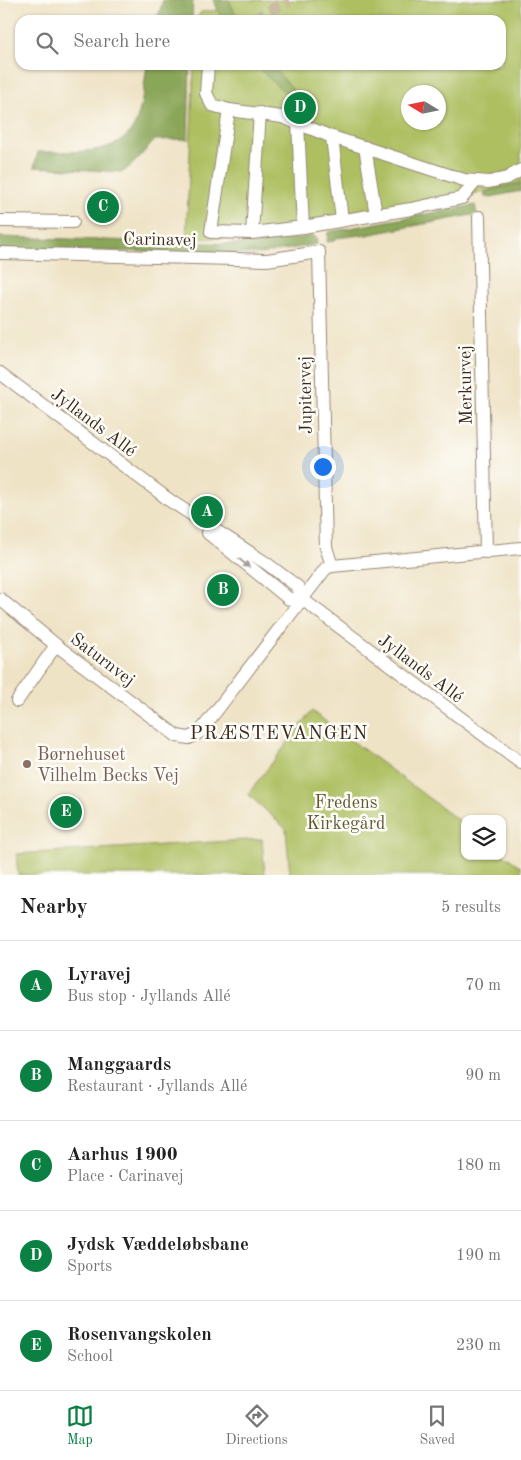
<!DOCTYPE html>
<html lang="en">
<head>
<meta charset="utf-8">
<style>
	:root { --surface:#fff; --page:#f6f6f6; --text:#222; --muted:#767676; --line:#e0e0e0; --accent:#0b8043 }
	body { margin:0; font-family:"Old Standard TT",serif; background:var(--page); color:var(--text) }
	.controls { position:absolute; right:15px; bottom:15px; display:grid; overflow:hidden; border-radius:10px; box-shadow:0 1px 4px #0004 }
	.controls button { width:45px; height:45px; display:grid; place-items:center; padding:0; border:0; border-bottom:1px solid var(--line); background:var(--surface); color:var(--text); font:25px sans-serif }
	.compass { position:absolute; left:401px; top:85px; width:45px; height:45px; border-radius:50%; background:var(--surface); box-shadow:0 1px 4px #0004; rotate:280deg }
	.you { position:absolute; left:322px; top:466px; width:18px; height:18px; margin:-12px; border:4px solid #fff; border-radius:50%; background:#1a73e8; box-shadow:0 0 0 8px #1a73e833 }
	.badge { display:grid; place-items:center; width:32px; height:32px; border-radius:50%; background:var(--accent); color:#fff; font-size:16px; font-weight:700 }
	.pin { position:absolute; translate:-50% -50%; border:2px solid #fff; box-shadow:0 1px 5px #0006 }
	.list { margin:0; padding:0; list-style:none }
	h2 { display:flex; justify-content:space-between; align-items:center; height:65px; margin:0; padding:0 20px; font-size:21px }
	h2 small { font-size:16px; font-weight:400; color:var(--muted) }
	.list li { display:grid; grid-template-columns:32px 1fr auto; gap:15px; align-items:center; box-sizing:border-box; height:90px; padding:0 20px; border-top:1px solid var(--line) }
	.list b { display:block; font-size:19px; white-space:nowrap }
	.list p { margin:0; font-size:16px; white-space:nowrap; color:var(--muted) }
	.list em { font-size:16px; font-style:normal; color:var(--muted) }
	.icon { flex:none; width:28px; height:28px; fill:none; stroke:currentColor; stroke-width:2; stroke-linecap:round; stroke-linejoin:round }
	.map { position:relative; flex:none; width:521px; height:875px; overflow:hidden }
	.search { position:absolute; background:var(--surface); box-shadow:0 1px 4px #0004; left:15px; right:15px; top:15px; height:55px; display:flex; align-items:center; gap:12px; box-sizing:border-box; padding:0 18px; border-radius:15px; color:var(--muted); font-size:19px }
	.sheet { height:515px; background:var(--surface) }
	nav { display:flex; justify-content:space-around; align-items:center; box-sizing:border-box; height:70px; border-top:1px solid var(--line); background:var(--surface); font-size:14px; color:var(--muted) }
	nav a { display:grid; justify-items:center; gap:2px }
	nav .on { color:var(--accent) }
	.map>svg:first-child { display:block }
	.green { fill:#aebf62; stroke:#747440; fill-rule:evenodd }
	.forest { fill:#8aa658; stroke:#62683b }
	.lines { fill:none; stroke-linecap:round; stroke-linejoin:round }
	.minor-tunnel { stroke:#cbbea4; stroke-width:12; stroke-dasharray:12 6; stroke-linecap:butt }
	.minor-casing { stroke:#958672; stroke-width:14 }
	.minor { stroke:#fff; stroke-width:12 }
	.oneway { fill:#a79f9a }
	.education-dot { fill:#8d6e63; stroke:#fdfcf7; stroke-width:2 }
	.labels { text-anchor:middle; stroke-width:5; stroke-linejoin:round; paint-order:stroke }
	.street-label { font-size:18px; fill:#3b2a1e; stroke:#fdfcf7 }
	.education-label { font-size:18px; fill:#785e54; stroke:#fdfcf7; text-anchor:start }
	.park-label { font-size:18px; fill:#5e5732; stroke:#fdfcf7 }
	.neighbourhood-label { font-size:19px; letter-spacing:1px; fill:#3b2a1e; stroke:#fdfcf7 }
</style>
</head>
<body>
<div class="map">
<svg width="521" height="875" viewBox="0 0 521 875">
	<rect width="100%" height="100%" fill="#fdfcf7"/>
	<filter id="ink" filterUnits="userSpaceOnUse"><feTurbulence type="fractalNoise" baseFrequency=".02" numOctaves="2"/><feDisplacementMap in="SourceGraphic" scale="10" xChannelSelector="R" yChannelSelector="G"/><feConvolveMatrix kernelMatrix="1 2 1 2 8 2 1 2 1" color-interpolation-filters="sRGB"/></filter>
	<filter id="wash" filterUnits="userSpaceOnUse"><feTurbulence type="fractalNoise" baseFrequency=".0096" numOctaves="4" result="noise"/><feDisplacementMap in="SourceGraphic" scale="20" xChannelSelector="R" yChannelSelector="G"/><feGaussianBlur stdDeviation="1.12" result="paint"/><feColorMatrix in="noise" values="0 0 0 0 0 0 0 0 0 0 0 0 0 0 0 0 0 1.4 0 .05"/><feComposite in="paint" operator="in"/></filter>
	<g filter="url(#wash)">
		<rect width="100%" height="100%" fill="#efe3c6"/>
		<g class="green">
			<path d="M 219,0 L 521,0 L 521,184 L 311,228 L 243,238 L 186,239 L 194,65 L 501,65 L 501,20 L 196,20 L 201,12 L 219,10 ZM 408,92 L 438,92 L 438,122 L 408,122 Z"/>
			<path d="M 312,711 L 465,825 L 465,856 L 502,856 L 502,853 L 521,867 L 521,875 L 290,875 L 286,829 L 248,794 Z"/>
			<path d="M 262,839 L 265,875 L 18,875 L 16,854 Z"/>
		</g>
		<g class="forest">
			<path d="M 163,0 L 193,0 L 192,20 L 157,20 Z"/>
			<path d="M 213,0 L 229,0 L 238,20 L 223,20 Z"/>
			<path d="M 147,65 L 190,65 L 188,139 L 155,140 L 133,164 L 123,172 L 34,167 L 38,152 C 68,151 122,158 136,122 C 143,104 144,84 147,65 Z"/>
			<path d="M 255,65 L 271,65 L 291,87 L 294,93 L 292,96 L 282,90 Z"/>
			<path d="M 521,183 L 521,191 L 486,198 L 484,196 L 485,193 L 502,187 Z"/>
			<path d="M 475,205 L 477,214 L 361,236 L 360,235 L 336,238 L 334,241 L 327,242 L 328,232 Z"/>
			<path d="M 312,236 L 316,237 L 317,244 L 261,254 L 0,249 L 0,237 L 244,244 L 272,242 Z"/>
		</g>
	</g>
	<g filter="url(#ink)">
		<g class="lines">
			<path class="minor-tunnel" d="M 254,20 L 289,0"/>
			<g class="minor-casing">
				<g id="minor">
					<path d="M 208,65 L 206,93 L 212,105 L 229,110 L 282,117 L 332,137 L 464,180 L 489,182 L 507,178 L 521,170"/>
					<path d="M 229,110 L 211,232 L 252,233 L 303,227 L 411,209 L 462,198 L 476,181"/>
					<path d="M 298,123 L 303,227"/>
					<path d="M 332,137 L 342,220"/>
					<path d="M 365,147 L 376,215"/>
					<path d="M 479,217 L 486,552"/>
					<path d="M 0,221 L 73,222"/>
					<path d="M 252,233 L 260,113"/>
					<path d="M 0,253 L 267,260 L 319,252 L 326,547 L 332,566"/>
					<path d="M 0,373 L 172,502"/>
					<path d="M 166,498 L 266,563 L 298,587 L 302,599 L 521,763"/>
					<path d="M 208,533 L 289,599 L 302,599"/>
					<path d="M 0,599 L 56,645 L 177,736 L 189,738 L 200,732 L 326,568 L 332,566 L 521,548"/>
					<path d="M 17,701 L 56,645"/>
				</g>
			</g>
			<use href="#minor" class="minor"/>
		</g>
		<defs><path id="oneway-solid" d="M-6-.8H1V-3.2L6.5 0L1 3.2V.8H-6Z" transform="scale(1.25)"/></defs>
		<use class="oneway" href="#oneway-solid" transform="translate(244 563) rotate(40)"/>
	</g>
	<circle class="education-dot" cx="27" cy="764" r="5"/>
	<g class="labels">
		<g class="street-label">
			<text transform="translate(160 239) rotate(1)" y="6">Carinavej</text>
			<text transform="translate(465 385) rotate(-91)" y="6">Merkurvej</text>
			<text transform="translate(305 395) rotate(-91)" y="6">Jupitervej</text>
			<text transform="translate(94 422) rotate(37)" y="6">Jyllands Allé</text>
			<text transform="translate(103 659) rotate(37)" y="6">Saturnvej</text>
			<text transform="translate(421 668) rotate(37)" y="6">Jyllands Allé</text>
		</g>
		<g class="education-label">
			<text x="37" y="760">Børnehuset<tspan x="37" dy="21">Vilhelm Becks Vej</tspan></text>
		</g>
		<g class="park-label">
			<text x="346" y="808">Fredens<tspan x="346" dy="21">Kirkegård</tspan></text>
		</g>
		<g class="neighbourhood-label">
			<text x="279" y="739">PRÆSTEVANGEN</text>
		</g>
	</g>
</svg>
<div class="controls">
<button><svg class="icon" aria-label="layers" viewBox="0 0 24 24"><path d="M12 4l9 5-9 5-9-5zM3 14l9 5 9-5"/></svg></button>
</div>
<svg class="compass" viewBox="-18 -18 36 36"><path d="M0-13l5 13h-10z" fill="#e53935"/><path d="M0 13l5-13h-10z" fill="#767676"/></svg>
<div class="you"></div>
<div class="pin badge" style="left:207px;top:512px">A</div>
<div class="pin badge" style="left:223px;top:590px">B</div>
<div class="pin badge" style="left:103px;top:207px">C</div>
<div class="pin badge" style="left:300px;top:108px">D</div>
<div class="pin badge" style="left:66px;top:812px">E</div>
<div class="search"><svg class="icon" aria-label="search" viewBox="0 0 24 24"><circle cx="10" cy="10" r="6"/><path d="M15 15l6 6"/></svg>Search here</div>
</div>
<section class="sheet">
<h2>Nearby<small>5 results</small></h2>
<ul class="list">
<li><span class="badge">A</span><div><b>Lyravej</b><p>Bus stop · Jyllands Allé</p></div><em>70 m</em></li>
<li><span class="badge">B</span><div><b>Manggaards</b><p>Restaurant · Jyllands Allé</p></div><em>90 m</em></li>
<li><span class="badge">C</span><div><b>Aarhus 1900</b><p>Place · Carinavej</p></div><em>180 m</em></li>
<li><span class="badge">D</span><div><b>Jydsk Væddeløbsbane</b><p>Sports</p></div><em>190 m</em></li>
<li><span class="badge">E</span><div><b>Rosenvangskolen</b><p>School</p></div><em>230 m</em></li>
</ul>
</section>
<nav>
<a class="on"><svg class="icon" aria-label="map" viewBox="0 0 24 24"><path d="M3 6l6-2 6 2 6-2v14l-6 2-6-2-6 2zM9 4v14M15 6v14"/></svg>Map</a>
<a><svg class="icon" aria-label="directions" viewBox="0 0 24 24"><path d="M12 3l9 9-9 9-9-9zM9 14v-3h6M13 9l2 2-2 2"/></svg>Directions</a>
<a><svg class="icon" aria-label="saved" viewBox="0 0 24 24"><path d="M7 4h10v16l-5-4-5 4z"/></svg>Saved</a>
</nav>
</body>
</html>
